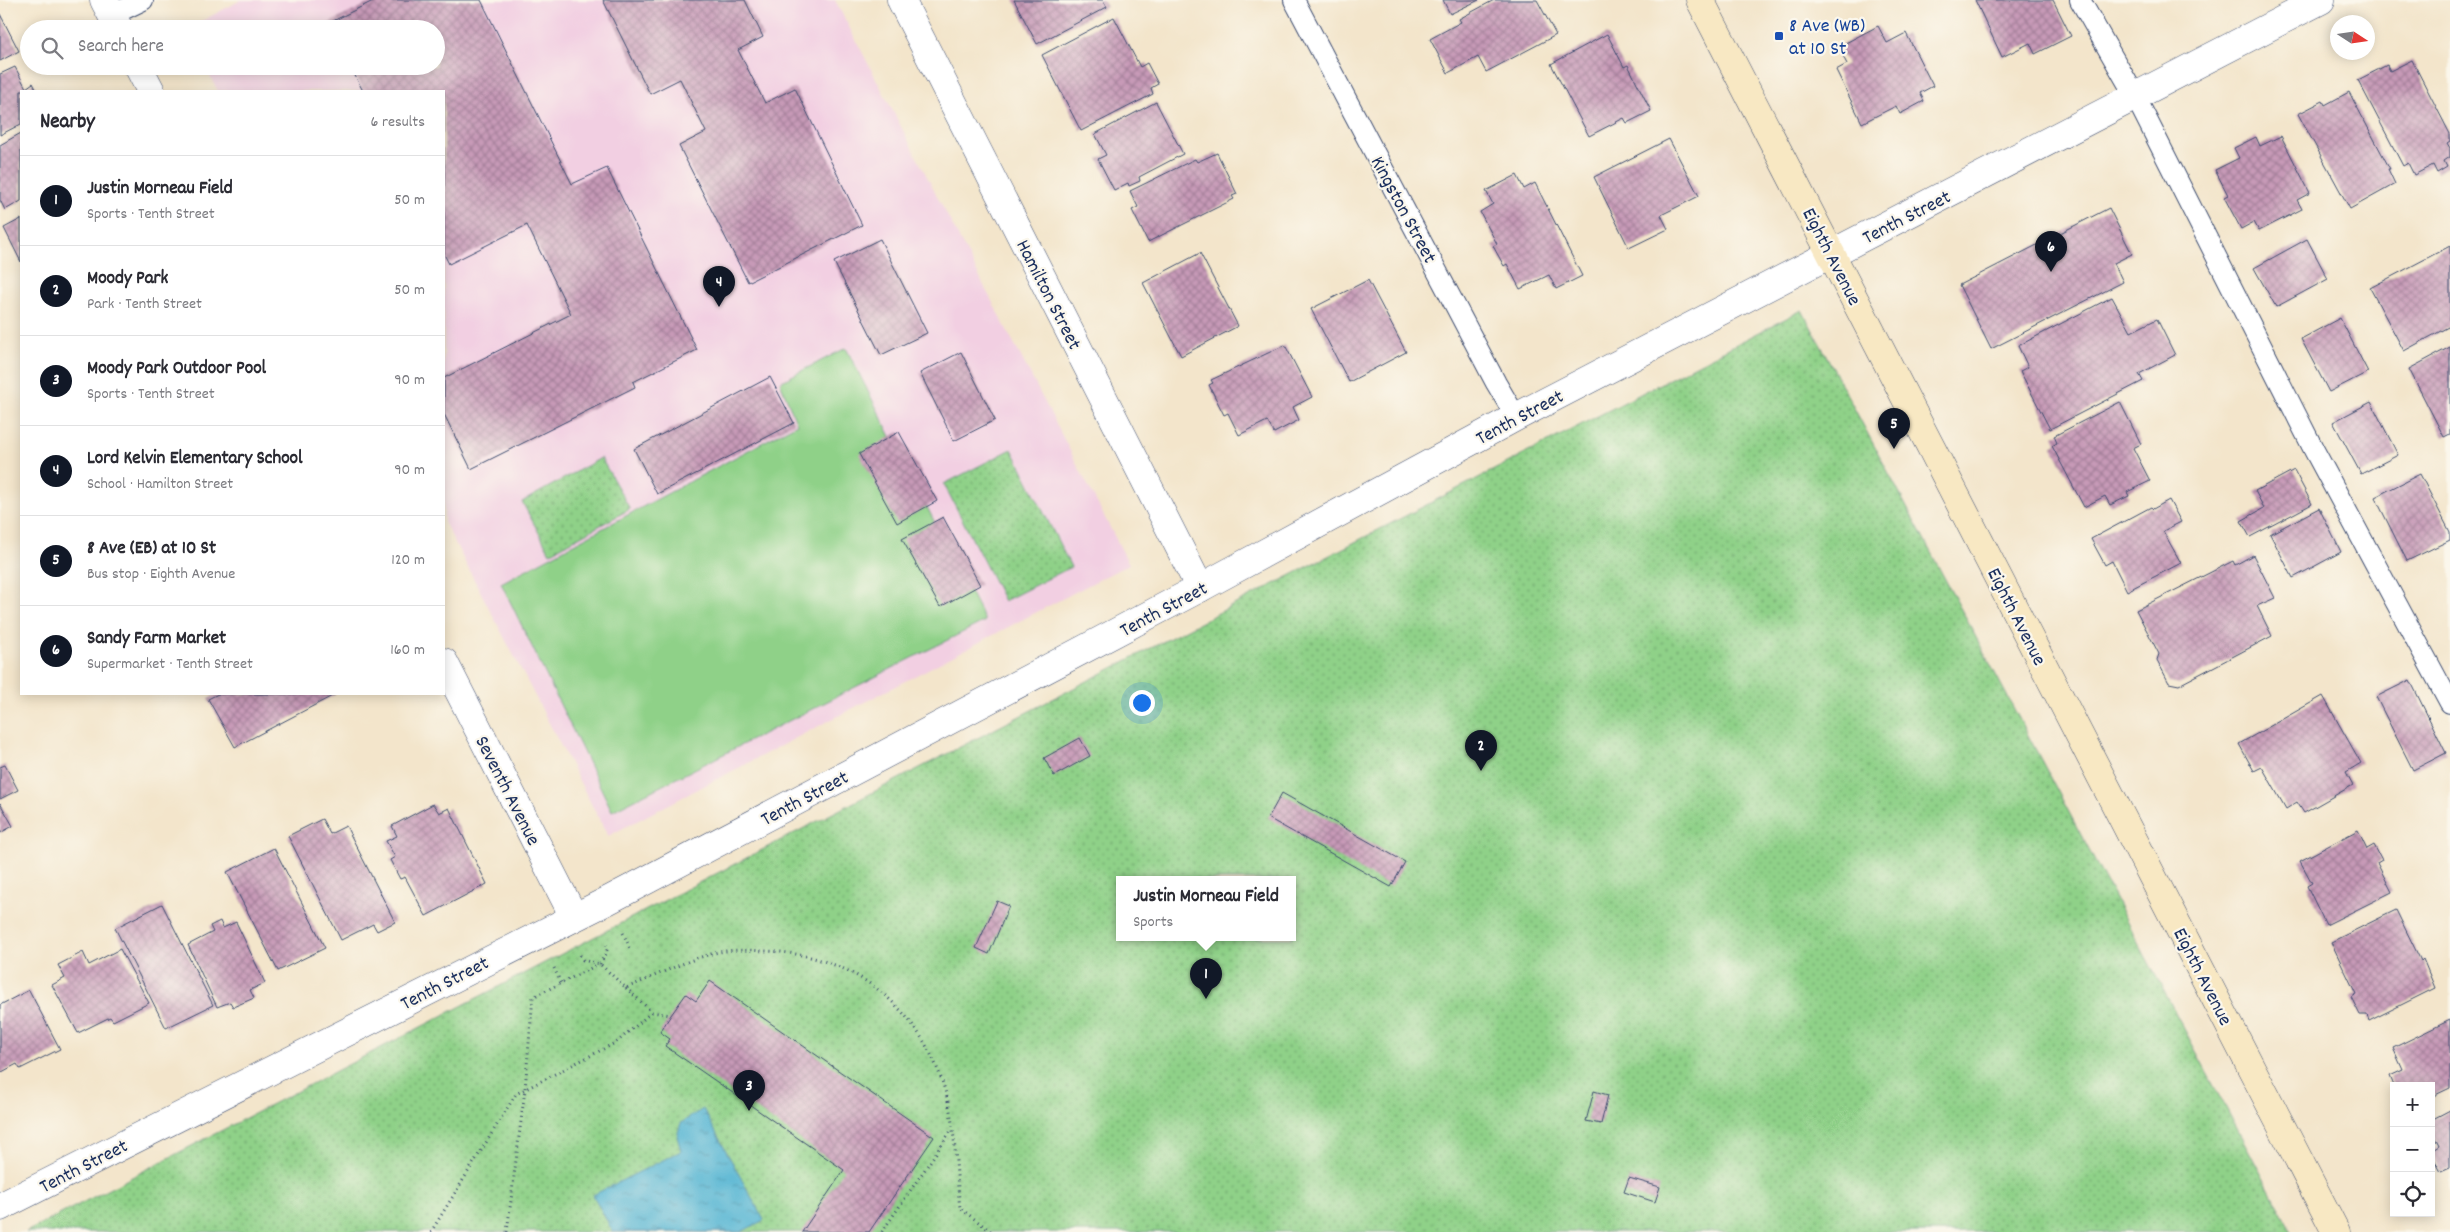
<!DOCTYPE html>
<html lang="en">
<head>
<meta charset="utf-8">
<style>
	:root { --surface:#fff; --page:#f7f7f7; --text:#2b2b33; --muted:#7c7c81; --line:#e1e1e2; --accent:#111827 }
	body { margin:0; font-family:Dekko,sans-serif; background:var(--page); color:var(--text) }
	.controls { position:absolute; right:15px; bottom:15px; display:grid; overflow:hidden; border-radius:0px; box-shadow:0 2px 12px #0003 }
	.controls button { width:45px; height:45px; display:grid; place-items:center; padding:0; border:0; border-bottom:1px solid var(--line); background:var(--surface); color:var(--text); font:25px sans-serif }
	.compass { position:absolute; left:2330px; top:15px; width:45px; height:45px; border-radius:50%; background:var(--surface); box-shadow:0 2px 12px #0003; rotate:102deg }
	.you { position:absolute; left:1141px; top:702px; width:18px; height:18px; margin:-12px; border:4px solid #fff; border-radius:50%; background:#1a73e8; box-shadow:0 0 0 8px #1a73e833 }
	.badge { display:grid; place-items:center; width:32px; height:32px; border-radius:50%; background:var(--accent); color:#fff; font-size:16px; font-weight:700 }
	.pin { position:absolute; translate:-50% -41px; filter:drop-shadow(0 1px 2px #0008) }
	.pin::after { content:''; position:absolute; top:26px; width:18px; height:15px; background:inherit; clip-path:polygon(0 0,100% 0,50% 100%) }
	.popup { position:absolute; left:1116px; top:876px; width:180px; height:65px; box-sizing:border-box; display:grid; place-content:center; border-radius:0px; background:var(--surface); filter:drop-shadow(0 1px 4px #0005); font-size:16px; white-space:nowrap; color:var(--muted) }
	.popup b { font-size:19px; color:var(--text) }
	.popup::after { content:''; position:absolute; left:50%; top:100%; margin-left:-10px; border:10px solid transparent; border-top-color:var(--surface) }
	.list { margin:0; padding:0; list-style:none }
	h2 { display:flex; justify-content:space-between; align-items:center; height:65px; margin:0; padding:0 20px; font-size:21px }
	h2 small { font-size:16px; font-weight:400; color:var(--muted) }
	.list li { display:grid; grid-template-columns:32px 1fr auto; gap:15px; align-items:center; box-sizing:border-box; height:90px; padding:0 20px; border-top:1px solid var(--line) }
	.list b { display:block; font-size:19px; white-space:nowrap }
	.list p { margin:0; font-size:16px; white-space:nowrap; color:var(--muted) }
	.list em { font-size:16px; font-style:normal; color:var(--muted) }
	.icon { flex:none; width:28px; height:28px; fill:none; stroke:currentColor; stroke-width:2; stroke-linecap:round; stroke-linejoin:round }
	.map { position:relative; flex:none; width:2450px; height:1232px; overflow:hidden }
	.search { position:absolute; background:var(--surface); box-shadow:0 2px 12px #0003; left:20px; top:20px; width:425px; height:55px; display:flex; align-items:center; gap:12px; box-sizing:border-box; padding:0 18px; border-radius:28px; color:var(--muted); font-size:19px }
	.panel { position:absolute; background:var(--surface); box-shadow:0 2px 12px #0003; left:20px; top:90px; width:425px; height:605px; border-radius:0px }
	.map>svg:first-child { display:block }
	.built { fill:#f2cfe2 }
	.grass { fill:#8fd188; stroke:#558073 }
	.park { fill:url(#park-dots); stroke:#558073; fill-rule:evenodd }
	.water { fill:url(#water-ripples); stroke:#387298 }
	.building { fill:url(#building-cross-hatch) }
	.lines { fill:none; stroke-linecap:round; stroke-linejoin:round }
	.lane-casing { stroke:#3b4a6e; stroke-width:22 }
	.street-casing { stroke:#3b4a6e; stroke-width:29 }
	.secondary-casing { stroke:#3b4a6e; stroke-width:29 }
	.path { stroke:#3b4a6e; stroke-width:3; stroke-dasharray:1 4; stroke-linecap:butt }
	.lane { stroke:#fff; stroke-width:20 }
	.street { stroke:#fff; stroke-width:28 }
	.secondary { stroke:#f8e8c3; stroke-width:28 }
	.transit-dot { fill:#1a4fb4; stroke:#fbf7ec; stroke-width:2 }
	.labels { text-anchor:middle; stroke-width:4.5; stroke-linejoin:round; paint-order:stroke }
	.transit-label { font-size:20px; fill:#164399; stroke:#fbf7ec; text-anchor:start }
	.street-label { font-size:20px; fill:#1b2f5e; stroke:#fbf7ec }
</style>
</head>
<body>
<div class="map">
<svg width="2450" height="1232" viewBox="0 0 2450 1232">
	<defs>
		<pattern id="park-dots" width="8" height="8" patternUnits="userSpaceOnUse" patternTransform="scale(1.25)"><rect width="8" height="8" fill="#8fd188"/><path d="M2 2h.1M6 6h.1" fill="none" stroke="#74aa72" stroke-width="1.8" stroke-linecap="round"/></pattern>
		<pattern id="water-ripples" width="26" height="14" patternUnits="userSpaceOnUse" patternTransform="scale(1.25)"><rect width="26" height="14" fill="#54b5d3"/><path d="M2 4q2-2 4 0t4 0M15 11q2-2 4 0t4 0" fill="none" stroke="#4594ae"/></pattern>
		<pattern id="building-cross-hatch" width="8" height="8" patternUnits="userSpaceOnUse" patternTransform="scale(1.25)"><rect width="8" height="8" fill="#c79ab7"/><path d="M0 0l8 8M0 8l8-8" fill="none" stroke="#a17e98"/></pattern>
	</defs>
	<rect width="100%" height="100%" fill="#fbf7ec"/>
	<filter id="ink" filterUnits="userSpaceOnUse"><feTurbulence type="fractalNoise" baseFrequency=".02" numOctaves="2"/><feDisplacementMap in="SourceGraphic" scale="10" xChannelSelector="R" yChannelSelector="G"/><feConvolveMatrix kernelMatrix="1 2 1 2 8 2 1 2 1" color-interpolation-filters="sRGB"/></filter>
	<filter id="wash" filterUnits="userSpaceOnUse"><feTurbulence type="fractalNoise" baseFrequency=".0096" numOctaves="4" result="noise"/><feDisplacementMap in="SourceGraphic" scale="20" xChannelSelector="R" yChannelSelector="G"/><feGaussianBlur stdDeviation="1.12" result="paint"/><feColorMatrix in="noise" values="0 0 0 0 0 0 0 0 0 0 0 0 0 0 0 0 0 1.4 0 .05"/><feComposite in="paint" operator="in"/></filter>
	<g filter="url(#wash)">
		<rect width="100%" height="100%" fill="#f3e5cb"/>
		<path class="built" d="M 241,0 L 835,0 L 1129,564 L 608,836 L 444,522 L 444,91 L 218,91 L 205,66 L 436,66 L 436,29 L 187,29 Z"/>
		<path class="grass" d="M 846,348 L 985,621 L 612,811 L 501,583 L 797,424 L 780,382 Z"/>
		<g class="park">
			<path d="M 1802,310 L 2292,1232 L 26,1232 ZM 1120,880 L 1292,880 L 1292,938 L 1120,938 Z"/>
			<path d="M 1012,449 L 1071,567 L 1004,601 L 944,484 Z"/>
			<path d="M 601,458 L 630,509 L 550,553 L 522,502 Z"/>
		</g>
		<path class="water" d="M 703,1109 L 764,1220 L 741,1232 L 613,1232 L 593,1195 L 681,1151 L 677,1136 L 681,1123 Z"/>
		<g id="blocks">
			<g class="building">
				<path d="M 375,0 L 481,0 L 572,184 L 607,168 L 697,350 L 633,382 L 635,387 L 471,469 L 444,414 L 444,378 L 571,314 L 527,225 L 449,264 L 444,254 L 444,91 L 363,91 L 350,66 L 436,66 L 436,29 L 331,29 L 329,23 Z"/>
				<path d="M 603,0 L 745,0 L 763,37 L 738,50 L 765,103 L 795,88 L 862,225 L 748,282 L 679,146 L 706,132 L 680,79 L 650,94 Z"/>
				<path d="M 1014,0 L 1103,0 L 1107,7 L 1037,44 Z"/>
				<path d="M 1443,0 L 1479,0 L 1450,14 Z"/>
				<path d="M 1494,0 L 1537,0 L 1556,35 L 1486,72 L 1478,57 L 1448,73 L 1430,39 L 1461,22 L 1459,19 Z"/>
				<path d="M 1975,0 L 2053,0 L 2071,36 L 2035,54 L 2030,43 L 2002,57 Z"/>
				<path d="M 0,14 L 19,51 L 0,61 Z"/>
				<path d="M 1114,17 L 1140,67 L 1147,63 L 1158,84 L 1151,88 L 1153,94 L 1081,131 L 1042,55 Z"/>
				<path d="M 1878,26 L 1887,43 L 1906,33 L 1933,86 L 1920,93 L 1924,101 L 1900,114 L 1896,106 L 1862,123 L 1836,70 L 1847,64 L 1838,47 Z"/>
				<path d="M 1607,34 L 1624,67 L 1628,65 L 1651,111 L 1627,123 L 1624,118 L 1589,136 L 1551,64 Z"/>
				<path d="M 2412,60 L 2450,134 L 2450,141 L 2447,143 L 2450,148 L 2450,157 L 2444,161 L 2447,167 L 2437,173 L 2433,165 L 2414,175 L 2408,163 L 2403,166 L 2358,80 L 2387,65 L 2390,71 Z"/>
				<path d="M 15,67 L 26,88 L 33,83 L 37,91 L 21,91 L 21,124 L 0,135 L 0,74 Z"/>
				<path d="M 2349,92 L 2390,169 L 2388,169 L 2395,184 L 2350,209 L 2298,114 L 2323,101 L 2325,105 Z"/>
				<path d="M 1156,102 L 1183,154 L 1139,177 L 1140,181 L 1129,186 L 1128,183 L 1114,190 L 1098,159 L 1106,155 L 1095,134 Z"/>
				<path d="M 21,133 L 21,201 L 5,210 L 0,200 L 0,145 Z"/>
				<path d="M 2281,136 L 2310,193 L 2297,200 L 2302,209 L 2259,231 L 2254,222 L 2241,229 L 2224,197 L 2228,195 L 2215,170 L 2239,158 L 2234,148 L 2256,137 L 2260,146 Z"/>
				<path d="M 1669,139 L 1699,196 L 1661,215 L 1668,229 L 1629,248 L 1594,177 Z"/>
				<path d="M 1217,153 L 1237,194 L 1232,196 L 1234,199 L 1148,242 L 1132,210 L 1138,207 L 1130,191 L 1195,159 L 1197,162 Z"/>
				<path d="M 1517,175 L 1524,189 L 1535,183 L 1582,276 L 1556,289 L 1549,275 L 1520,289 L 1507,264 L 1504,266 L 1493,246 L 1497,244 L 1480,212 L 1493,204 L 1486,191 Z"/>
				<path d="M 2109,208 L 2132,254 L 2114,263 L 2123,282 L 1991,349 L 1959,285 Z"/>
				<path d="M 21,219 L 21,262 L 4,228 Z"/>
				<path d="M 880,239 L 927,333 L 881,355 L 834,262 Z"/>
				<path d="M 2307,239 L 2328,279 L 2276,307 L 2254,268 Z"/>
				<path d="M 2450,246 L 2450,326 L 2404,351 L 2370,288 Z"/>
				<path d="M 1200,253 L 1238,326 L 1181,356 L 1143,283 Z"/>
				<path d="M 1368,280 L 1406,352 L 1349,382 L 1311,309 Z"/>
				<path d="M 2112,297 L 2131,332 L 2157,319 L 2175,355 L 2139,374 L 2143,381 L 2050,429 L 2020,371 L 2028,367 L 2018,346 Z"/>
				<path d="M 2340,318 L 2368,372 L 2329,392 L 2301,339 Z"/>
				<path d="M 1285,345 L 1312,397 L 1293,407 L 1299,420 L 1274,433 L 1267,421 L 1239,435 L 1228,413 L 1224,415 L 1209,385 L 1213,383 L 1211,380 Z"/>
				<path d="M 2450,347 L 2450,434 L 2444,437 L 2409,369 Z"/>
				<path d="M 961,352 L 995,420 L 954,441 L 920,373 Z"/>
				<path d="M 770,377 L 794,423 L 657,494 L 634,449 Z"/>
				<path d="M 2120,402 L 2141,444 L 2133,448 L 2150,481 L 2127,492 L 2129,496 L 2110,505 L 2105,496 L 2084,507 L 2052,446 L 2057,443 L 2054,436 Z"/>
				<path d="M 2371,402 L 2398,455 L 2361,474 L 2333,422 Z"/>
				<path d="M 899,432 L 937,501 L 897,523 L 859,454 Z"/>
				<path d="M 2294,470 L 2312,504 L 2250,537 L 2241,521 L 2264,508 L 2255,491 Z"/>
				<path d="M 2420,474 L 2450,532 L 2450,540 L 2407,561 L 2375,497 Z"/>
				<path d="M 2169,500 L 2181,522 L 2163,531 L 2181,563 L 2127,591 L 2112,561 L 2105,565 L 2091,539 L 2151,507 L 2153,509 Z"/>
				<path d="M 2319,508 L 2341,552 L 2293,578 L 2270,534 Z"/>
				<path d="M 943,517 L 980,585 L 940,607 L 902,539 Z"/>
				<path d="M 2253,555 L 2275,598 L 2257,606 L 2272,636 L 2179,685 L 2169,683 L 2157,660 L 2159,654 L 2136,610 L 2233,561 L 2235,565 Z"/>
				<path d="M 2410,680 L 2446,753 L 2413,770 L 2376,697 Z"/>
				<path d="M 218,694 L 336,694 L 235,747 L 208,699 Z"/>
				<path d="M 2323,696 L 2361,763 L 2346,772 L 2353,785 L 2304,813 L 2297,802 L 2286,809 L 2262,767 L 2254,771 L 2239,744 Z"/>
				<path d="M 1080,738 L 1090,756 L 1054,776 L 1044,758 Z"/>
				<path d="M 5,765 L 18,790 L 0,799 L 0,767 Z"/>
				<path d="M 1282,793 L 1405,862 L 1391,887 L 1268,818 Z"/>
				<path d="M 0,803 L 13,826 L 0,833 Z"/>
				<path d="M 433,804 L 439,813 L 449,808 L 487,884 L 426,916 L 405,877 L 400,879 L 390,860 L 395,857 L 386,841 L 397,836 L 392,826 Z"/>
				<path d="M 322,819 L 330,834 L 346,826 L 395,922 L 377,931 L 373,924 L 341,940 L 288,836 Z"/>
				<path d="M 2358,830 L 2367,849 L 2374,845 L 2382,860 L 2377,863 L 2392,892 L 2326,925 L 2307,886 L 2312,883 L 2300,861 Z"/>
				<path d="M 274,848 L 325,948 L 278,971 L 227,872 Z"/>
				<path d="M 997,901 L 1009,906 L 989,954 L 976,948 Z"/>
				<path d="M 162,904 L 213,1005 L 166,1028 L 115,928 Z"/>
				<path d="M 2396,910 L 2421,961 L 2423,959 L 2435,988 L 2369,1021 L 2367,1015 L 2360,1015 L 2351,997 L 2356,994 L 2331,942 Z"/>
				<path d="M 220,921 L 223,928 L 236,922 L 265,983 L 250,990 L 254,998 L 233,1007 L 230,1002 L 217,1007 L 188,945 L 213,932 L 210,926 Z"/>
				<path d="M 120,949 L 149,1003 L 113,1021 L 110,1017 L 78,1033 L 52,985 L 65,978 L 58,965 L 83,952 L 89,965 Z"/>
				<path d="M 710,981 L 934,1137 L 869,1232 L 802,1232 L 844,1170 L 665,1046 L 670,1039 L 660,1032 L 671,1015 L 686,994 L 696,1001 Z"/>
				<path d="M 29,990 L 60,1049 L 20,1069 L 17,1064 L 0,1073 L 0,1005 Z"/>
				<path d="M 2450,1020 L 2450,1088 L 2431,1097 L 2431,1086 L 2394,1086 L 2390,1076 L 2403,1070 L 2393,1048 Z"/>
				<path d="M 1594,1091 L 1608,1095 L 1601,1124 L 1586,1121 Z"/>
				<path d="M 2450,1110 L 2450,1168 L 2441,1172 L 2431,1153 L 2431,1151 L 2439,1146 L 2431,1130 L 2431,1120 Z"/>
				<path d="M 1629,1178 L 1660,1187 L 1655,1202 L 1624,1192 Z"/>
			</g>
		</g>
	</g>
	<g filter="url(#ink)">
		<use href="#blocks" fill-opacity="0" stroke="#3b4a6e" stroke-width="1"/>
		<g class="lines">
			<g class="lane-casing">
				<g id="lane">
					<path d="M 1294,0 L 1496,383 L 1516,417"/>
					<path d="M 2080,0 L 2135,96 L 2314,450 L 2450,703"/>
					<path d="M 112,15 L 143,0"/>
				</g>
			</g>
			<g class="street-casing">
				<g id="street">
					<path d="M 104,0 L 119,29"/>
					<path d="M 901,0 L 1200,588"/>
					<path d="M 138,66 L 151,91"/>
					<path d="M 444,662 L 574,917"/>
					<path d="M 0,1207 L 607,901 L 1200,588 L 1516,417 L 2321,0"/>
				</g>
			</g>
			<g class="secondary-casing">
				<path id="secondary" d="M 1700,0 L 2336,1232"/>
			</g>
			<g class="path">
				<path d="M 623,933 L 630,948"/>
				<path d="M 580,955 L 583,960 L 600,964 L 626,988 C 654,977 682,962 711,954 C 728,949 746,950 764,951 C 858,953 929,1014 949,1106 C 956,1139 956,1175 960,1208 L 992,1232"/>
				<path d="M 600,964 L 608,948 L 605,942"/>
				<path d="M 554,968 L 561,983"/>
				<path d="M 626,988 L 652,1012 L 671,1015"/>
				<path d="M 431,1232 L 516,1094 L 617,1042 L 652,1012"/>
				<path d="M 507,1232 L 525,1089 L 533,997 L 599,964"/>
				<path d="M 882,1232 L 951,1131"/>
			</g>
			<use href="#lane" class="lane"/>
			<use href="#street" class="street"/>
			<use href="#secondary" class="secondary"/>
		</g>
	</g>
	<rect class="transit-dot" x="1774" y="31" width="10" height="10" rx="2.5"/>
	<g class="labels">
		<g class="transit-label">
			<text x="1789" y="31">8 Ave (WB)<tspan x="1789" dy="23">at 10 St</tspan></text>
		</g>
		<g class="street-label">
			<text transform="translate(1405 209) rotate(62)" y="7">Kingston Street</text>
			<text transform="translate(1906 216) rotate(-27)" y="7">Tenth Street</text>
			<text transform="translate(1833 256) rotate(63)" y="7">Eighth Avenue</text>
			<text transform="translate(1050 294) rotate(63)" y="7">Hamilton Street</text>
			<text transform="translate(1519 416) rotate(-28)" y="7">Tenth Street</text>
			<text transform="translate(1163 608) rotate(-28)" y="7">Tenth Street</text>
			<text transform="translate(2018 616) rotate(63)" y="7">Eighth Avenue</text>
			<text transform="translate(509 790) rotate(63)" y="7">Seventh Avenue</text>
			<text transform="translate(804 797) rotate(-28)" y="7">Tenth Street</text>
			<text transform="translate(2204 976) rotate(63)" y="7">Eighth Avenue</text>
			<text transform="translate(444 982) rotate(-27)" y="7">Tenth Street</text>
			<text transform="translate(83 1165) rotate(-27)" y="7">Tenth Street</text>
		</g>
	</g>
</svg>
<div class="controls">
<button>+</button>
<button>−</button>
<button><svg class="icon" aria-label="locate" viewBox="0 0 24 24"><circle cx="12" cy="12" r="6"/><path d="M12 2v4M12 18v4M2 12h4M18 12h4"/></svg></button>
</div>
<svg class="compass" viewBox="-18 -18 36 36"><path d="M0-13l5 13h-10z" fill="#e53935"/><path d="M0 13l5-13h-10z" fill="#7c7c81"/></svg>
<div class="you"></div>
<div class="pin badge" style="left:1206px;top:999px">1</div>
<div class="popup"><b>Justin Morneau Field</b>Sports</div>
<div class="pin badge" style="left:1481px;top:771px">2</div>
<div class="pin badge" style="left:749px;top:1111px">3</div>
<div class="pin badge" style="left:719px;top:307px">4</div>
<div class="pin badge" style="left:1894px;top:449px">5</div>
<div class="pin badge" style="left:2051px;top:272px">6</div>
<div class="search"><svg class="icon" aria-label="search" viewBox="0 0 24 24"><circle cx="10" cy="10" r="6"/><path d="M15 15l6 6"/></svg>Search here</div>
<section class="panel">
<h2>Nearby<small>6 results</small></h2>
<ul class="list">
<li><span class="badge">1</span><div><b>Justin Morneau Field</b><p>Sports · Tenth Street</p></div><em>50 m</em></li>
<li><span class="badge">2</span><div><b>Moody Park</b><p>Park · Tenth Street</p></div><em>50 m</em></li>
<li><span class="badge">3</span><div><b>Moody Park Outdoor Pool</b><p>Sports · Tenth Street</p></div><em>90 m</em></li>
<li><span class="badge">4</span><div><b>Lord Kelvin Elementary School</b><p>School · Hamilton Street</p></div><em>90 m</em></li>
<li><span class="badge">5</span><div><b>8 Ave (EB) at 10 St</b><p>Bus stop · Eighth Avenue</p></div><em>120 m</em></li>
<li><span class="badge">6</span><div><b>Sandy Farm Market</b><p>Supermarket · Tenth Street</p></div><em>160 m</em></li>
</ul>
</section>
</div>
</body>
</html>
